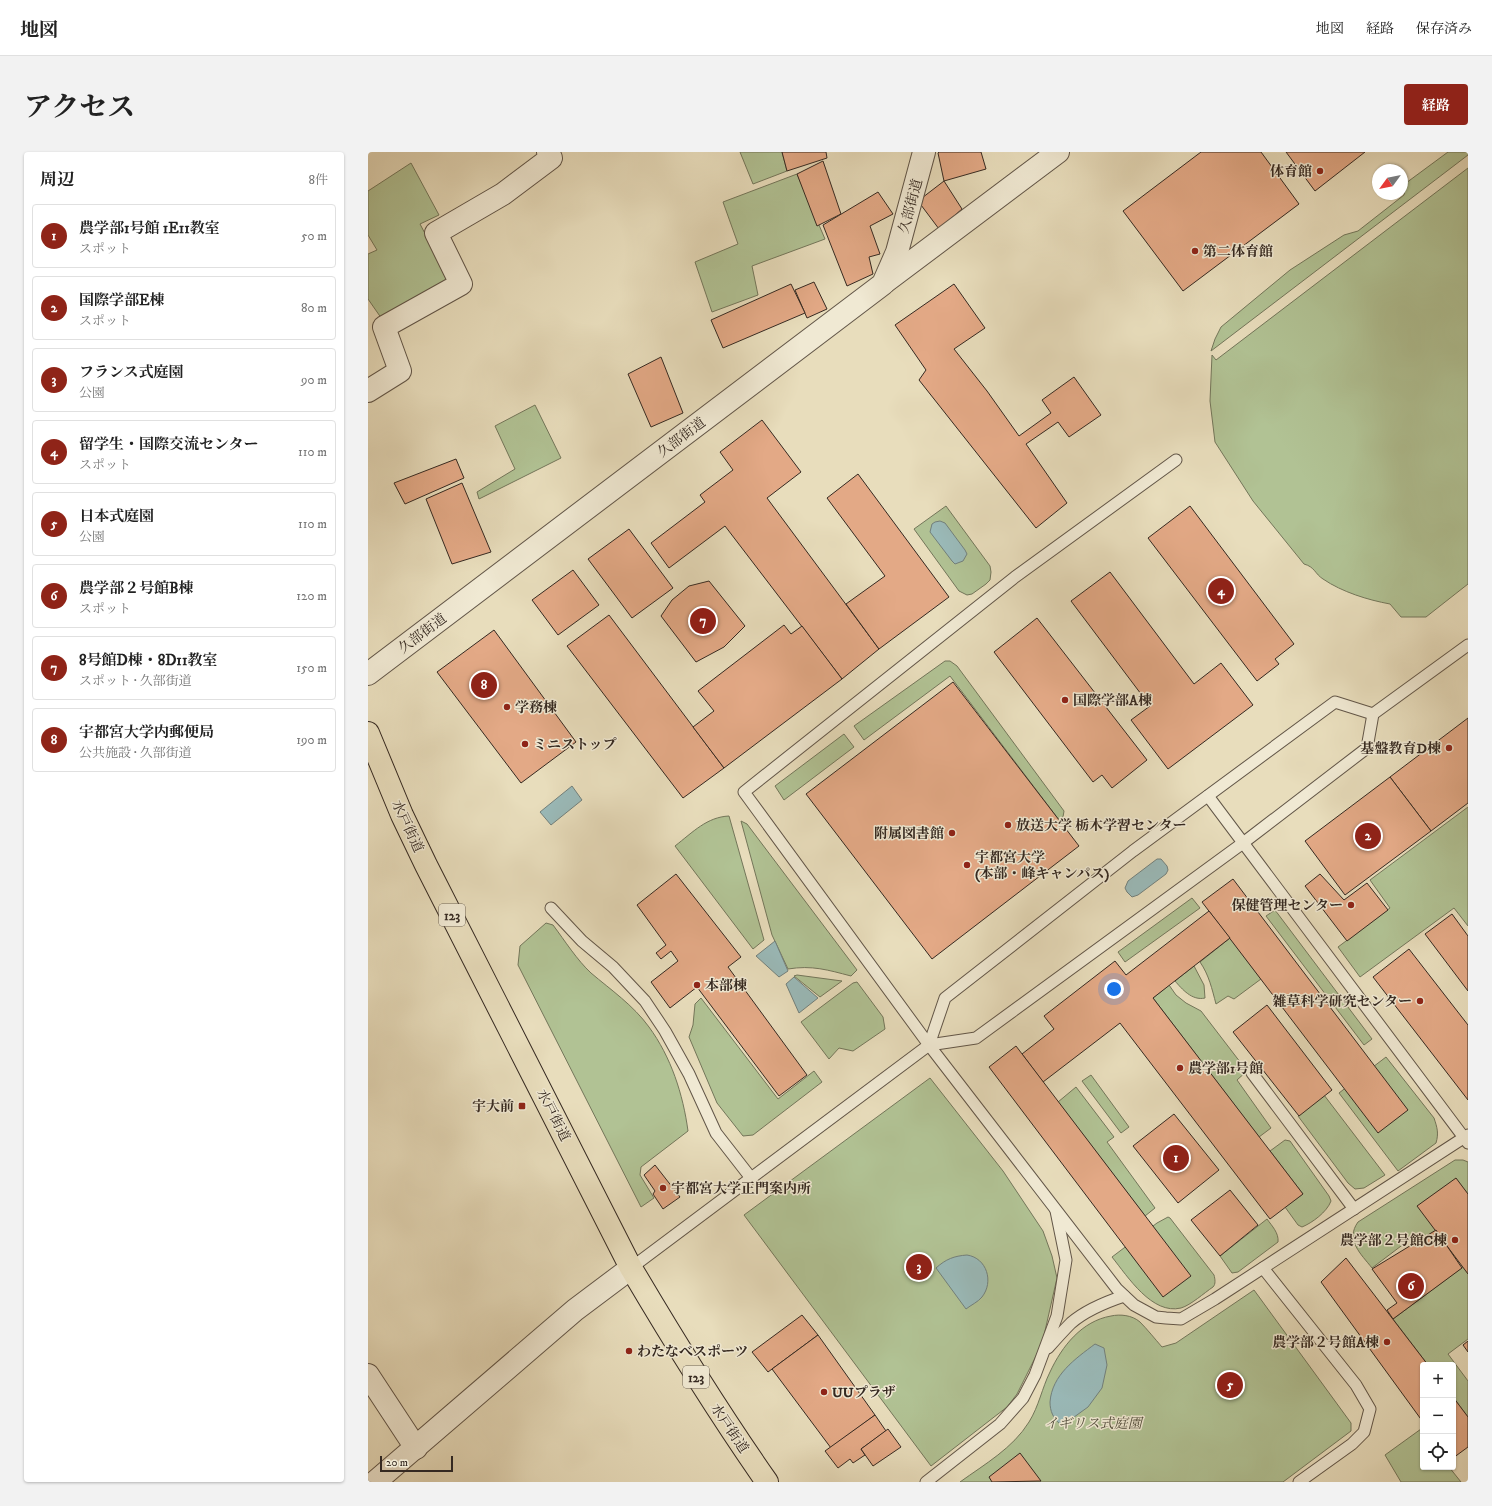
<!DOCTYPE html>
<html lang="ja">
<head>
<meta charset="utf-8">
<style>
	:root { --surface:#fff; --page:#f2f2f2; --text:#222; --muted:#767676; --line:#e0e0e0; --accent:#8f2418 }
	body { margin:0; font-family:"IM FELL DW Pica","Noto Serif JP",serif; background:var(--page); color:var(--text) }
	.controls { position:absolute; right:12px; bottom:12px; display:grid; overflow:hidden; border-radius:4px; box-shadow:0 1px 3px #0004 }
	.controls button { width:36px; height:36px; display:grid; place-items:center; padding:0; border:0; border-bottom:1px solid var(--line); background:var(--surface); color:var(--text); font:20px sans-serif }
	.compass { position:absolute; left:1004px; top:12px; width:36px; height:36px; border-radius:50%; background:var(--surface); box-shadow:0 1px 3px #0004; rotate:237deg }
	.scale { position:absolute; left:12px; bottom:10px; width:73px; box-sizing:border-box; padding-left:4px; border:2px solid #352921; border-top:0; font-size:11px; line-height:14px; white-space:nowrap; color:#352921; -webkit-text-stroke:3px #f0e9d3; paint-order:stroke }
	.you { position:absolute; left:746px; top:837px; width:14px; height:14px; margin:-10px; border:3px solid #fff; border-radius:50%; background:#1a73e8; box-shadow:0 0 0 6px #1a73e833 }
	.badge { display:grid; place-items:center; width:26px; height:26px; border-radius:50%; background:var(--accent); color:#fff; font-size:13px; font-weight:700 }
	.pin { position:absolute; translate:-50% -50%; border:2px solid #fff; box-shadow:0 1px 4px #0006 }
	.list { margin:0; padding:0; list-style:none }
	h2 { display:flex; justify-content:space-between; align-items:center; height:52px; margin:0; padding:0 16px; font-size:17px }
	h2 small { font-size:13px; font-weight:400; color:var(--muted) }
	.list li { display:grid; grid-template-columns:26px 1fr auto; gap:12px; align-items:center; box-sizing:border-box; height:64px; margin:0 8px 8px; padding:0 8px; border:1px solid var(--line); border-radius:4px }
	.list b { display:block; font-size:15px; white-space:nowrap }
	.list p { margin:0; font-size:13px; white-space:nowrap; color:var(--muted) }
	.list em { font-size:13px; font-style:normal; color:var(--muted) }
	.icon { flex:none; width:22px; height:22px; fill:none; stroke:currentColor; stroke-width:2; stroke-linecap:round; stroke-linejoin:round }
	.map { position:relative; flex:none; width:1100px; height:1330px; overflow:hidden; border-radius:4px }
	header { display:flex; align-items:center; gap:24px; box-sizing:border-box; height:56px; padding:0 20px; background:var(--surface); border-bottom:1px solid var(--line) }
	header strong { font-size:19px }
	nav { display:flex; gap:22px; margin-inline-start:auto; font-size:14px }
	.intro { display:flex; align-items:center; justify-content:space-between; box-sizing:border-box; height:96px; padding:0 24px }
	h1 { margin:0; font-size:28px }
	.button { padding:10px 18px; border-radius:4px; background:var(--accent); color:#fff; font-size:14px; font-weight:700 }
	main { display:flex; gap:24px; padding:0 24px }
	aside { flex:1; background:var(--surface); border-radius:4px; box-shadow:0 1px 3px #0004 }
	.map>svg:first-child { display:block }
	.green { fill:#b1c294; stroke:#73765a }
	.water { fill:#9abab9; stroke:#72807c }
	.building { fill:#e3a986; stroke:#352921 }
	.lines { fill:none; stroke-linecap:round; stroke-linejoin:round }
	.lane-casing { stroke:#625648; stroke-width:13 }
	.street-casing { stroke:#625648; stroke-width:24 }
	.highway-casing { stroke:#352921; stroke-width:24 }
	.lane { stroke:#f0e9d3; stroke-width:11 }
	.street { stroke:#f0e9d3; stroke-width:22 }
	.highway { stroke:#e8ddbc; stroke-width:22 }
	.poi-dot { fill:#8f2418; stroke:#f0e9d3; stroke-width:1.5 }
	.labels { text-anchor:middle; stroke-width:3; stroke-linejoin:round; paint-order:stroke }
	.shield { fill:#f0e9d3; stroke:#6d6356; stroke-width:1 }
	.shield-label { font-size:13px; font-weight:bold; fill:#352921 }
	.poi-label { font-size:14px; font-weight:bold; fill:#352921; stroke:#f0e9d3; text-anchor:start }
	.street-label { font-size:14px; fill:#352921; stroke:#f0e9d3 }
	.park-label { font-size:14px; font-style:italic; fill:#544f3e; stroke:#f0e9d3 }
</style>
</head>
<body>
<header>
<strong>地図</strong>
<nav><a>地図</a><a>経路</a><a>保存済み</a></nav>
</header>
<div class="intro"><h1>アクセス</h1><a class="button">経路</a></div>
<main>
<aside>
<h2>周辺<small>8件</small></h2>
<ul class="list">
<li><span class="badge">1</span><div><b>農学部1号館 1E11教室</b><p>スポット</p></div><em>50 m</em></li>
<li><span class="badge">2</span><div><b>国際学部E棟</b><p>スポット</p></div><em>80 m</em></li>
<li><span class="badge">3</span><div><b>フランス式庭園</b><p>公園</p></div><em>90 m</em></li>
<li><span class="badge">4</span><div><b>留学生・国際交流センター</b><p>スポット</p></div><em>110 m</em></li>
<li><span class="badge">5</span><div><b>日本式庭園</b><p>公園</p></div><em>110 m</em></li>
<li><span class="badge">6</span><div><b>農学部２号館B棟</b><p>スポット</p></div><em>120 m</em></li>
<li><span class="badge">7</span><div><b>8号館D棟・8D11教室</b><p>スポット · 久部街道</p></div><em>150 m</em></li>
<li><span class="badge">8</span><div><b>宇都宮大学内郵便局</b><p>公共施設 · 久部街道</p></div><em>190 m</em></li>
</ul>
</aside>
<div class="map">
<svg width="1100" height="1330" viewBox="0 0 1100 1330">
	<rect width="100%" height="100%" fill="#e8ddbc"/>
	<filter id="stains"><feTurbulence type="fractalNoise" baseFrequency=".005" numOctaves="4"/><feColorMatrix values="0 0 0 0 .2 0 0 0 0 .09 0 0 0 0 .02 0 0 0 .5 -.17"/></filter>
	<radialGradient id="worn" r=".72"><stop offset=".6" stop-color="#630" stop-opacity="0"/><stop offset="1" stop-color="#630" stop-opacity=".3"/></radialGradient>
	<g class="green">
		<path d="M 372,0 L 414,0 L 419,19 L 385,32 Z"/>
		<path d="M 1080,0 L 1100,0 L 1100,3 L 843,199 L 847,187 L 853,175 L 922,118 L 976,83 L 990,79 L 1036,43 L 1038,31 Z"/>
		<path d="M 43,11 L 71,63 L 52,72 L 81,127 L 16,170 L 0,147 L 0,102 L 9,98 L 0,83 L 0,39 Z"/>
		<path d="M 1100,16 L 1100,432 L 1058,465 L 1033,465 L 1022,452 C 1000,448 974,440 955,427 C 947,422 947,415 936,412 L 885,349 L 847,290 L 842,249 L 844,203 L 848,208 Z"/>
		<path d="M 429,22 L 457,87 L 384,114 L 390,143 L 344,160 L 327,110 L 370,92 L 355,50 Z"/>
		<path d="M 167,253 L 193,306 L 111,347 L 109,340 L 147,317 L 127,274 Z"/>
		<path d="M 578,354 L 622,414 L 623,420 L 622,428 L 618,432 L 604,442 L 599,443 L 591,439 L 546,377 Z"/>
		<path d="M 577,509 L 582,509 L 589,514 L 696,659 L 695,665 L 691,668 L 582,524 L 496,588 L 486,574 Z"/>
		<path d="M 476,582 L 486,595 L 416,648 L 407,634 Z"/>
		<path d="M 1100,655 L 1100,774 L 1086,756 L 992,825 L 970,795 L 1022,756 L 1002,728 Z"/>
		<path d="M 361,664 L 396,788 L 385,797 L 307,694 C 325,680 339,665 361,664 Z"/>
		<path d="M 373,669 L 379,672 L 489,818 L 483,824 C 460,818 444,813 420,817 L 404,783 Z"/>
		<path d="M 824,746 L 832,756 L 757,810 L 750,800 Z"/>
		<path d="M 907,758 L 1004,887 L 996,893 L 898,764 Z"/>
		<path d="M 178,771 L 185,773 C 197,789 209,808 223,821 C 243,838 265,853 281,875 C 303,905 315,942 320,979 L 273,1015 L 272,1023 L 286,1046 L 273,1055 L 150,813 L 152,794 Z"/>
		<path d="M 862,786 L 893,827 L 866,847 L 860,844 L 848,852 C 844,837 841,823 832,810 Z"/>
		<path d="M 826,814 L 836,833 L 837,846 C 824,849 814,837 807,829 Z"/>
		<path d="M 429,823 L 474,829 L 452,845 L 426,824 Z"/>
		<path d="M 489,830 L 515,865 L 517,877 L 485,899 L 471,896 L 461,907 L 433,870 L 485,831 Z"/>
		<path d="M 801,833 L 808,843 L 818,851 L 833,859 L 879,919 L 869,928 L 903,976 L 891,985 L 785,846 Z"/>
		<path d="M 333,846 L 410,947 L 446,919 L 454,930 L 385,983 L 375,984 L 349,951 L 321,885 L 325,873 L 327,852 Z"/>
		<path d="M 1018,905 L 1066,966 C 1069,975 1071,981 1068,991 L 1030,1019 L 971,941 Z"/>
		<path d="M 723,923 L 761,975 L 753,981 L 714,929 Z"/>
		<path d="M 562,926 L 635,1019 L 675,1079 L 684,1104 L 689,1126 L 674,1192 L 649,1242 L 639,1255 L 563,1314 L 376,1063 Z"/>
		<path d="M 708,935 L 746,985 L 739,990 L 787,1056 L 777,1064 L 690,950 Z"/>
		<path d="M 956,943 L 1017,1023 L 996,1036 L 987,1037 L 980,1031 L 930,964 Z"/>
		<path d="M 917,988 L 922,989 L 961,1044 L 963,1049 C 959,1060 944,1071 934,1075 L 930,1073 L 917,1055 L 935,1042 L 902,999 Z"/>
		<path d="M 1087,1008 L 1095,1008 L 1100,1010 L 1100,1073 L 1045,1092 L 1041,1088 L 1004,1116 C 993,1102 977,1088 990,1070 Z"/>
		<path d="M 800,1065 L 802,1066 L 846,1123 C 847,1127 848,1132 845,1135 C 836,1141 823,1153 813,1156 C 784,1163 760,1125 744,1105 L 789,1071 Z"/>
		<path d="M 899,1067 C 904,1074 911,1081 910,1090 L 870,1120 L 864,1121 L 852,1104 Z"/>
		<path d="M 1100,1111 L 1100,1187 L 1080,1202 L 1100,1229 L 1100,1265 L 1085,1245 L 1085,1213 L 1060,1213 L 1025,1167 Z"/>
		<path d="M 886,1138 L 983,1271 L 983,1279 L 915,1330 L 592,1330 C 617,1312 645,1296 661,1270 C 671,1254 674,1236 682,1220 C 694,1194 714,1169 743,1164 C 752,1162 764,1163 772,1170 C 779,1177 787,1187 794,1195 L 808,1191 Z"/>
		<path d="M 1053,1277 L 1055,1280 L 1055,1315 L 1081,1315 L 1093,1330 L 1033,1330 L 1017,1303 Z"/>
	</g>
	<g class="water">
		<path d="M 572,369 L 577,371 L 597,398 L 599,402 L 595,409 L 587,412 L 584,409 L 562,380 L 564,372 L 567,370 Z"/>
		<path d="M 204,634 L 214,648 L 183,673 L 172,660 Z"/>
		<path d="M 789,707 L 793,707 L 799,714 L 800,718 L 798,722 L 770,743 L 764,745 L 759,740 L 757,736 L 760,729 Z"/>
		<path d="M 407,789 L 420,819 L 411,825 L 388,804 Z"/>
		<path d="M 426,825 L 450,846 L 431,861 L 418,832 Z"/>
		<path d="M 599,1103 C 619,1106 626,1130 614,1145 C 610,1150 603,1153 598,1157 L 568,1116 C 578,1107 586,1104 599,1103 Z"/>
		<path d="M 727,1192 L 736,1196 L 739,1213 L 734,1236 L 720,1255 L 702,1268 L 692,1272 C 685,1266 682,1259 682,1250 C 684,1223 707,1207 727,1192 Z"/>
	</g>
	<g class="building">
		<path d="M 414,0 L 458,0 L 459,6 L 419,19 Z"/>
		<path d="M 571,0 L 613,0 L 618,17 L 576,29 L 570,1 Z"/>
		<path d="M 833,0 L 893,0 L 931,52 L 815,139 L 755,59 Z"/>
		<path d="M 918,0 L 997,0 L 947,39 Z"/>
		<path d="M 455,9 L 473,62 L 449,74 L 429,22 Z"/>
		<path d="M 576,29 L 594,57 L 571,77 L 550,49 Z"/>
		<path d="M 510,40 L 525,62 L 502,74 L 512,102 L 501,105 L 505,122 L 479,134 L 455,73 Z"/>
		<path d="M 446,130 L 459,157 L 439,166 L 427,138 Z"/>
		<path d="M 423,132 L 437,161 L 355,196 L 343,168 Z"/>
		<path d="M 586,132 L 617,176 L 586,197 L 619,239 L 651,284 L 683,261 L 674,248 L 706,225 L 733,263 L 701,285 L 690,270 L 658,292 L 699,351 L 668,376 L 551,228 L 558,218 L 527,173 Z"/>
		<path d="M 293,205 L 315,261 L 283,275 L 260,222 Z"/>
		<path d="M 394,268 L 433,320 L 399,346 L 511,497 L 474,527 L 357,374 L 301,416 L 283,391 L 337,350 L 332,343 L 365,318 L 352,300 Z"/>
		<path d="M 88,307 L 96,326 L 37,352 L 26,331 Z"/>
		<path d="M 490,322 L 581,445 L 511,497 L 478,452 L 517,424 L 459,346 Z"/>
		<path d="M 94,331 L 123,400 L 84,412 L 58,347 Z"/>
		<path d="M 822,354 L 926,492 L 907,507 L 911,512 L 889,529 L 780,386 Z"/>
		<path d="M 261,377 L 305,436 L 264,466 L 220,407 Z"/>
		<path d="M 205,418 L 231,453 L 190,483 L 164,448 Z"/>
		<path d="M 742,420 L 826,532 L 853,511 L 885,553 L 800,617 L 763,568 L 782,554 L 703,449 Z"/>
		<path d="M 341,429 L 377,474 L 356,495 L 328,510 L 293,464 L 304,448 L 321,434 Z"/>
		<path d="M 241,463 L 356,616 L 315,646 L 199,494 Z"/>
		<path d="M 669,466 L 779,608 L 744,636 L 734,623 L 725,630 L 626,500 Z"/>
		<path d="M 416,473 L 423,482 L 434,474 L 474,527 L 356,616 L 325,575 L 346,559 L 330,539 Z"/>
		<path d="M 126,478 L 208,590 L 153,631 L 69,520 Z"/>
		<path d="M 585,530 L 711,694 L 564,807 L 438,642 Z"/>
		<path d="M 1100,566 L 1100,651 L 1063,679 L 1022,625 Z"/>
		<path d="M 1022,625 L 1063,679 L 977,743 L 937,689 Z"/>
		<path d="M 308,722 L 373,805 L 360,815 L 439,923 L 411,944 L 329,835 L 302,856 L 283,830 L 310,809 L 303,799 L 293,807 L 288,801 L 298,793 L 269,753 Z"/>
		<path d="M 952,722 L 976,748 L 999,731 L 1020,758 L 979,789 L 937,734 Z"/>
		<path d="M 865,727 L 1040,958 L 1010,981 L 834,750 Z"/>
		<path d="M 841,759 L 862,786 L 785,846 L 935,1042 L 902,1067 L 752,871 L 675,930 L 654,902 L 686,877 L 676,864 L 747,809 L 758,823 Z"/>
		<path d="M 1084,762 L 1100,784 L 1100,839 L 1057,782 Z"/>
		<path d="M 1041,797 L 1100,873 L 1100,948 L 1005,825 Z"/>
		<path d="M 899,853 L 964,938 L 931,964 L 865,880 Z"/>
		<path d="M 648,894 L 823,1124 L 795,1145 L 621,915 Z"/>
		<path d="M 806,962 L 851,1018 L 810,1051 L 765,994 Z"/>
		<path d="M 287,1013 L 312,1045 L 295,1057 L 285,1042 L 287,1039 L 276,1023 Z"/>
		<path d="M 1088,1026 L 1100,1042 L 1100,1122 L 1049,1054 Z"/>
		<path d="M 862,1038 L 890,1073 L 852,1104 L 823,1068 Z"/>
		<path d="M 1068,1078 L 1094,1116 L 1025,1167 L 1019,1158 L 1029,1151 L 1004,1117 Z"/>
		<path d="M 978,1106 L 1060,1213 L 1055,1213 L 1055,1270 L 953,1130 Z"/>
		<path d="M 434,1163 L 450,1183 L 400,1220 L 384,1200 Z"/>
		<path d="M 450,1183 L 507,1263 L 463,1296 L 404,1217 Z"/>
		<path d="M 1100,1189 L 1100,1200 L 1095,1193 Z"/>
		<path d="M 1085,1245 L 1100,1265 L 1100,1295 L 1085,1306 Z"/>
		<path d="M 507,1263 L 518,1279 L 493,1297 L 497,1303 L 485,1311 L 482,1307 L 470,1316 L 457,1299 Z"/>
		<path d="M 520,1277 L 533,1295 L 505,1314 L 493,1297 Z"/>
		<path d="M 652,1301 L 673,1329 L 624,1330 L 621,1325 Z"/>
	</g>
	<g class="lines">
		<g class="lane-casing">
			<g id="lane">
				<path d="M 1005,562 L 967,550 L 765,699 L 577,846 L 561,893 L 749,1137 L 766,1153 L 788,1165 L 798,1166 L 813,1167 L 847,1147 L 1100,983"/>
				<path d="M 840,644 L 1100,991"/>
				<path d="M 183,756 L 214,789 L 245,815 L 277,849 L 297,879 L 321,922 L 348,981 L 383,1026"/>
				<path d="M 561,893 L 376,640 L 647,425 L 808,308"/>
				<path d="M 884,921 L 986,1057"/>
				<path d="M 263,1116 L 561,893 L 608,886 L 875,691 L 999,596 L 1005,562 L 1100,493"/>
				<path d="M 895,1116 L 988,1233 L 1002,1257 L 996,1280 L 984,1292 L 931,1330"/>
				<path d="M 680,1196 C 687,1188 695,1179 703,1171 C 718,1158 738,1150 756,1144"/>
				<path d="M 558,1330 L 632,1272 L 655,1246 L 667,1223 L 689,1164 L 698,1108 L 688,1059"/>
			</g>
		</g>
		<g class="street-casing">
			<g id="street">
				<path d="M 517,130 L 690,0"/>
				<path d="M 0,239 L 32,219 L 16,175 L 93,132 L 68,81 L 135,42 L 183,6 L 180,0"/>
				<path d="M 0,522 L 515,132 L 529,100 L 556,0"/>
				<path d="M 0,1223 L 48,1296"/>
				<path d="M 7,1330 L 207,1158 L 263,1116"/>
			</g>
		</g>
		<g class="highway-casing">
			<path id="highway" d="M 0,581 L 34,663 L 58,713 L 263,1116 C 306,1189 350,1260 399,1330"/>
		</g>
		<use href="#lane" class="lane"/>
		<use href="#street" class="street"/>
		<use href="#highway" class="highway"/>
	</g>
	<g class="poi-dot">
		<circle cx="952" cy="19" r="4"/>
		<circle cx="827" cy="99" r="4"/>
		<circle cx="697" cy="548" r="4"/>
		<circle cx="139" cy="555" r="4"/>
		<circle cx="157" cy="592" r="4"/>
		<circle cx="1081" cy="596" r="4"/>
		<circle cx="640" cy="673" r="4"/>
		<circle cx="584" cy="681" r="4"/>
		<circle cx="599" cy="713" r="4"/>
		<circle cx="983" cy="753" r="4"/>
		<circle cx="329" cy="833" r="4"/>
		<circle cx="1052" cy="849" r="4"/>
		<circle cx="812" cy="916" r="4"/>
		<rect x="150" y="950" width="8" height="8" rx="2"/>
		<circle cx="295" cy="1036" r="4"/>
		<circle cx="1087" cy="1088" r="4"/>
		<circle cx="1019" cy="1190" r="4"/>
		<circle cx="261" cy="1199" r="4"/>
		<circle cx="456" cy="1240" r="4"/>
	</g>
	<g class="labels">
		<g class="shield">
			<rect x="71" y="752" width="26" height="22" rx="3"/>
			<rect x="315" y="1214" width="26" height="22" rx="3"/>
		</g>
		<g class="shield-label">
			<text x="84" y="768">123</text>
			<text x="328" y="1230">123</text>
		</g>
		<g class="poi-label">
			<text x="944" y="24" text-anchor="end">体育館</text>
			<text x="835" y="104">第二体育館</text>
			<text x="705" y="553">国際学部A棟</text>
			<text x="147" y="560">学務棟</text>
			<text x="165" y="597">ミニストップ</text>
			<text x="1073" y="601" text-anchor="end">基盤教育D棟</text>
			<text x="648" y="678">放送大学 栃木学習センター</text>
			<text x="576" y="686" text-anchor="end">附属図書館</text>
			<text x="607" y="710">宇都宮大学<tspan x="607" dy="16">(本部・峰キャンパス)</tspan></text>
			<text x="975" y="758" text-anchor="end">保健管理センター</text>
			<text x="337" y="838">本部棟</text>
			<text x="1044" y="854" text-anchor="end">雑草科学研究センター</text>
			<text x="820" y="921">農学部1号館</text>
			<text x="146" y="959" text-anchor="end">宇大前</text>
			<text x="303" y="1041">宇都宮大学正門案内所</text>
			<text x="1079" y="1093" text-anchor="end">農学部２号館C棟</text>
			<text x="1011" y="1195" text-anchor="end">農学部２号館A棟</text>
			<text x="269" y="1204">わたなべスポーツ</text>
			<text x="464" y="1245">UUプラザ</text>
		</g>
		<g class="street-label">
			<text transform="translate(542 54) rotate(-75)" y="5">久部街道</text>
			<text transform="translate(313 285) rotate(-37)" y="5">久部街道</text>
			<text transform="translate(54 481) rotate(-37)" y="5">久部街道</text>
			<text transform="translate(40 674) rotate(65)" y="5">水戸街道</text>
			<text transform="translate(186 963) rotate(63)" y="5">水戸街道</text>
			<text transform="translate(362 1276) rotate(56)" y="5">水戸街道</text>
		</g>
		<g class="park-label">
			<text x="725" y="1276">イギリス式庭園</text>
		</g>
	</g>
	<rect width="100%" height="100%" filter="url(#stains)"/>
	<rect width="100%" height="100%" fill="url(#worn)"/>
</svg>
<div class="controls">
<button>+</button>
<button>−</button>
<button><svg class="icon" aria-label="locate" viewBox="0 0 24 24"><circle cx="12" cy="12" r="6"/><path d="M12 2v4M12 18v4M2 12h4M18 12h4"/></svg></button>
</div>
<svg class="compass" viewBox="-18 -18 36 36"><path d="M0-13l5 13h-10z" fill="#e53935"/><path d="M0 13l5-13h-10z" fill="#767676"/></svg>
<div class="scale">20 m</div>
<div class="you"></div>
<div class="pin badge" style="left:808px;top:1006px">1</div>
<div class="pin badge" style="left:1000px;top:684px">2</div>
<div class="pin badge" style="left:551px;top:1115px">3</div>
<div class="pin badge" style="left:853px;top:439px">4</div>
<div class="pin badge" style="left:862px;top:1233px">5</div>
<div class="pin badge" style="left:1043px;top:1134px">6</div>
<div class="pin badge" style="left:335px;top:469px">7</div>
<div class="pin badge" style="left:116px;top:533px">8</div>
</div>
</main>
</body>
</html>
